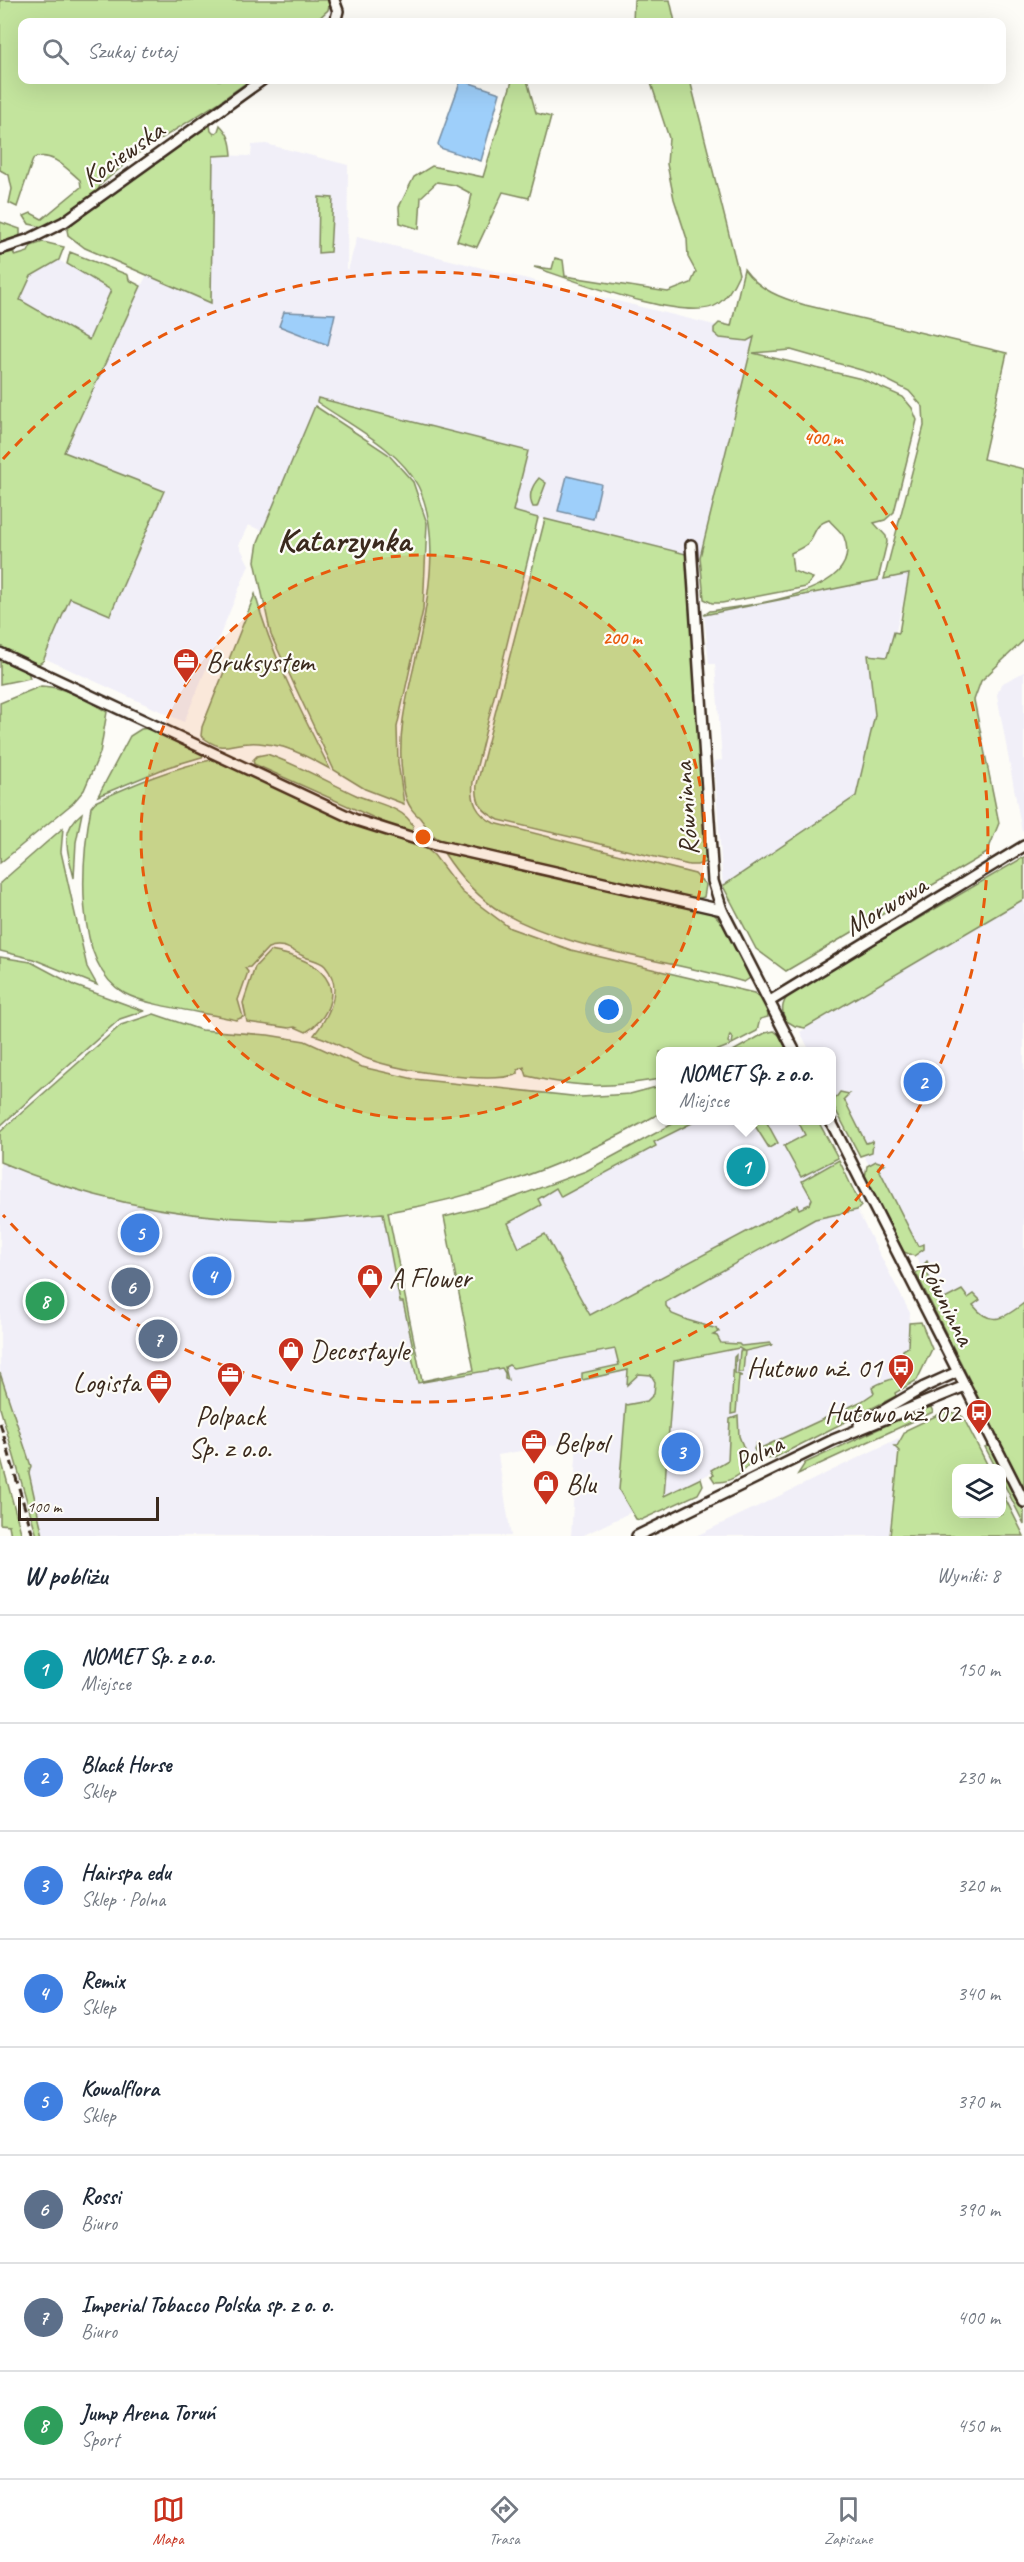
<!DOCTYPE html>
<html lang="pl">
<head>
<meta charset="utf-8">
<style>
	:root { --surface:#fff; --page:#f2f2f3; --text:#1f2937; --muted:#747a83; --line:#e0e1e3; --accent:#c8321e }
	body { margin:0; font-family:Caveat,sans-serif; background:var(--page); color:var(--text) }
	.controls { position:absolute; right:18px; bottom:18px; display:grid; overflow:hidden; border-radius:12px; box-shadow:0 6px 24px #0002 }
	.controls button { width:54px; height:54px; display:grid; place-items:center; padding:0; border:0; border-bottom:2px solid var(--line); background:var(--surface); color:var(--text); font:30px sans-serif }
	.scale { position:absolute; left:18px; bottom:15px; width:141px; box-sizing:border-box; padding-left:6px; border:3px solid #3b2a1e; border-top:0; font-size:16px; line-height:21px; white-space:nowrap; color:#3b2a1e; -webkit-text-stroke:4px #fdfcf7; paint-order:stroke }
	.you { position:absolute; left:609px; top:1010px; width:21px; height:21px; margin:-15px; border:4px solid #fff; border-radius:50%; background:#1a73e8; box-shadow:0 0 0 9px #1a73e833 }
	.badge { display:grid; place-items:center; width:39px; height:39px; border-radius:50%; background:var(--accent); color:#fff; font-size:20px; font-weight:700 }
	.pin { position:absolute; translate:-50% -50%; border:3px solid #fff; box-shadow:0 2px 6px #0006 }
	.popup { position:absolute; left:656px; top:1047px; width:180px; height:78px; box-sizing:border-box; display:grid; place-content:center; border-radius:12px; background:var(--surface); filter:drop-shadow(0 2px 4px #0005); font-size:20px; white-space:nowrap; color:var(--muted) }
	.popup b { font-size:22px; color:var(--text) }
	.popup::after { content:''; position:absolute; left:50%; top:100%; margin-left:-12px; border:12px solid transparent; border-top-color:var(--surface) }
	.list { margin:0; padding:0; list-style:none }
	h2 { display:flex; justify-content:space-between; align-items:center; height:78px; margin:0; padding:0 24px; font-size:26px }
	h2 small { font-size:20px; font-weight:400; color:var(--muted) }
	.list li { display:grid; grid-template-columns:39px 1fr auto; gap:18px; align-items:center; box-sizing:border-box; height:108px; padding:0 24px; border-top:2px solid var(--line) }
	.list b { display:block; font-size:22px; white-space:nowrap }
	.list p { margin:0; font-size:20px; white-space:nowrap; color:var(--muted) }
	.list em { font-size:20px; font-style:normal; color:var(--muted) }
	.icon { flex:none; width:33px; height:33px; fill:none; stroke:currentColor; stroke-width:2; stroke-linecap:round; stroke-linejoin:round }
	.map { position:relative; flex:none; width:1024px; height:1536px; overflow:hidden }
	.search { position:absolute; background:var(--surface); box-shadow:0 6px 24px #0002; left:18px; right:18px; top:18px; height:66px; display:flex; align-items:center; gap:15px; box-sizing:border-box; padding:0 21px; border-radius:12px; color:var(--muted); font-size:22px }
	.sheet { height:942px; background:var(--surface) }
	nav { display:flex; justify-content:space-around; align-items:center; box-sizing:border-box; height:84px; border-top:2px solid var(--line); background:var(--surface); font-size:16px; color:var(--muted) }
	nav a { display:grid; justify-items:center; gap:3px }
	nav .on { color:var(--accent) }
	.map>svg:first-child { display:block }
	.built { fill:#f1eff8 }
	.green { fill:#c3e49d; stroke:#7f875e; stroke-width:1.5 }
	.water { fill:#9ecffa; stroke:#768da2; stroke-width:1.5 }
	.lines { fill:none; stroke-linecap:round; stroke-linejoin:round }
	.minor-casing { stroke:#3b2a1e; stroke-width:14 }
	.minor { stroke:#fdfcf7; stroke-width:9 }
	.rail { stroke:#3b2a1e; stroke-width:3; stroke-dasharray:9 4.5; stroke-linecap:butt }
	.ring { fill:none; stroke:#e8590c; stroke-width:3; stroke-dasharray:10 8 }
	.labels { text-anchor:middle; stroke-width:4.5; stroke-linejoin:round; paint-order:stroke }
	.street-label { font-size:28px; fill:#3b2a1e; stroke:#fdfcf7 }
	.poi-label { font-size:28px; fill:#3b2a1e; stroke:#fdfcf7; text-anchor:start }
	.district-label { font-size:34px; font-weight:bold; fill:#3b2a1e; stroke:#fdfcf7 }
	.centre { fill:#e8590c; stroke:#fdfcf7; stroke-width:3 }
	.ring-label { font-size:18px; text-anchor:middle; font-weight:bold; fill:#e8590c; stroke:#fdfcf7; stroke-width:4.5; stroke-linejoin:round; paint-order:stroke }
</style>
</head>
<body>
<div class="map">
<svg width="1024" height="1536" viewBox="0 0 1024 1536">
	<rect width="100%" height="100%" fill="#fdfcf7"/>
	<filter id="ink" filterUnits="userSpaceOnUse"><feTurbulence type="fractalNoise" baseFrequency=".0167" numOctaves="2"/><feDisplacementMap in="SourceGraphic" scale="12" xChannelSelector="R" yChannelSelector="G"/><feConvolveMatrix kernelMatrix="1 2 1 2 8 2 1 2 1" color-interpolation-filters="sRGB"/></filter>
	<g filter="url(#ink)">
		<g class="built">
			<path d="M 266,144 L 348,165 L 347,274 L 357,237 L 755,335 L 700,557 L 513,512 L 528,451 L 319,398 L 264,531 L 248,525 L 239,545 L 249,565 L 184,722 L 44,658 L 70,598 L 111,614 L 163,491 L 64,452 L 147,274 L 211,302 L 213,155 L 251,156 L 252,145 Z"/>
			<path d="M 58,260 L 111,290 L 89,340 L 20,300 L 31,276 Z"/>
			<path d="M 910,573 L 856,796 L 723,886 L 714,761 L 722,760 L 715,664 L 709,664 L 704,615 Z"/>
			<path d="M 1024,672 L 1024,830 L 1022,832 L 997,695 L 1001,684 Z"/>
			<path d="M 1024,899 L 1024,1303 L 996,1326 L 942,1307 L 832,1094 L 831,1052 L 810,1051 L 800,1032 Z"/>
			<path d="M 678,1121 L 811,1121 L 910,1313 L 906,1378 L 582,1536 L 571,1536 L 577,1441 L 498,1455 L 511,1536 L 42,1536 L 0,1393 L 0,1159 L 61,1185 L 114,1201 L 388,1212 L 423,1381 L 474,1370 L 444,1217 L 499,1203 L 586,1171 Z"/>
			<path d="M 899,1438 L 889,1536 L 696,1536 L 802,1485 Z"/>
		</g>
		<g class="green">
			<path d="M 0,0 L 330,0 L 328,10 L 315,22 L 22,22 L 22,80 L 250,80 L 218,103 L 140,152 L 100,185 C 96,202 58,219 43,227 L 29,224 L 24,216 L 31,213 L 42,219 L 81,187 L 80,180 C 67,169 52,151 34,158 L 32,162 L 17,207 L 9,203 L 12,189 L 9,175 L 0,170 Z"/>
			<path d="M 634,0 L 670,0 L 675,22 L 633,22 Z"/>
			<path d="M 510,80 L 527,80 L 536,113 L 551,117 L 529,198 L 503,192 L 477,247 L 457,241 L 469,208 L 472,194 L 455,185 L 437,182 L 421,197 L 419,229 L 400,223 L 399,207 L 414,177 L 432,166 L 483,177 L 512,81 Z"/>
			<path d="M 650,80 L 690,80 L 739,274 C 734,285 728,297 718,304 C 689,325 568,278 534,267 L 552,269 L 555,258 L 563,260 L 565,276 L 668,292 L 691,283 L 696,272 L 688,257 L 687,239 L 674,199 L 667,164 L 669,138 Z"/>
			<path d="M 210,125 L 211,131 L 214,134 L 218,131 L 220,125 C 229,134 231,142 232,155 L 213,156 L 211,303 L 85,248 L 68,235 L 67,230 C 75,217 195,129 210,125 Z"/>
			<path d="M 319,197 L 333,198 L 330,252 L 318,253 Z"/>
			<path d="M 0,222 L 20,229 L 20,236 L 0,243 Z"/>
			<path d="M 43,242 L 64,247 L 59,260 L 31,276 L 20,300 L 89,340 L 111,290 L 67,264 L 70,252 L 128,275 L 129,280 L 141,286 L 64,452 L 164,491 L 110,615 L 70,598 L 43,661 L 37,665 L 0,649 L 0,255 L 13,252 L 15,256 L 28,252 L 31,246 Z"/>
			<path d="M 744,269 C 759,290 781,298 805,305 L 1007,353 L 983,459 L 1024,469 L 1024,640 L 981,681 L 974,700 L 999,823 L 987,853 L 786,971 L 756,949 L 723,886 L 856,796 L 875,715 L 868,655 L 887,657 L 894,632 L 899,633 L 909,574 L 884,579 L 924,426 L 923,407 L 909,391 L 875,374 L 791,350 L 753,353 L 862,379 L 903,397 L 912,408 L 917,420 L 894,512 L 885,520 L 874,523 L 886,536 L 887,542 L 878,580 L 704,615 L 710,611 C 744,605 867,595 844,537 C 841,531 833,525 829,520 C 814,525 817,531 809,542 C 805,547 797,550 791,553 L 793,571 L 813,578 L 806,587 L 722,603 L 712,603 L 704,599 L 700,557 L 754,337 L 747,341 L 720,338 L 714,333 L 714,328 L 719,323 L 731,326 Z"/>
			<path d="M 318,398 L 528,451 L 513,511 L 538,518 L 473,782 C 471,801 476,814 494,823 L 695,874 L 706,885 L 704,897 L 697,899 L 454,846 C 432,838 433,835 420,818 C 417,815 413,812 411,808 C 404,798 403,785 402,773 C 396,724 412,681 421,634 C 430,589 439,528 418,486 C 399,449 350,425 317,402 Z"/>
			<path d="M 315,406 L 388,454 L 413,482 L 427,523 L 423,610 L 397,727 L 398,762 L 404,804 L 365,789 L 334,770 L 271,635 L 255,561 L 258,542 Z"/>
			<path d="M 539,478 L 546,483 L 537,507 L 533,507 C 528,497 531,487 539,478 Z"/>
			<path d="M 545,519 L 690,555 L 707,856 L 706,862 L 697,865 L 689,865 L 499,820 C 483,812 475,804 477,784 Z"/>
			<path d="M 255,594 C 272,656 301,712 330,769 C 315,761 300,752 283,747 C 273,745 260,742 250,743 C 227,743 224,754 201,736 L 202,727 Z"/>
			<path d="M 0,660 L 28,672 L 30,678 L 0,684 Z"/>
			<path d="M 41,686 C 67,687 86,700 107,712 L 100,753 L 84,790 L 73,803 L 0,863 L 0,703 Z"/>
			<path d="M 150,728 L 205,756 L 168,767 L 98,796 L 130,736 L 141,729 Z"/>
			<path d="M 267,754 C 298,765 326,781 356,795 C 374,803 404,807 413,826 L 412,831 L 408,833 L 254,764 L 253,760 L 257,756 Z"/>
			<path d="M 216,759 L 422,845 L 434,855 L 462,892 L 510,928 L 571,950 L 754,993 L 766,1003 L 768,1017 L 760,1019 L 757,1031 L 732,1044 L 733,1038 L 730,1035 L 728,1042 L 731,1045 L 716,1051 L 660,1052 L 660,1079 C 606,1088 580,1088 527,1076 L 524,1067 L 518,1070 L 518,1074 C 489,1085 398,1070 368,1059 C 349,1052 334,1040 314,1035 C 329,1016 344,988 325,966 C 319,960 310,960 303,956 C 291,950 282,942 268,948 L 250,967 L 245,968 L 248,972 L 238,1000 L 243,1017 L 236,1020 C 205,1012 149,1007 124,993 C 72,963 82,857 91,807 L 95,802 C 134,784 173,767 216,759 Z"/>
			<path d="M 82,813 L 76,842 L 74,878 C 68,852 58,832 82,813 Z"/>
			<path d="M 63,828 L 61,852 L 87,967 L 97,985 L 33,959 L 0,951 L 0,883 Z"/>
			<path d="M 444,853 L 713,913 L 725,926 L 750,978 L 744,982 C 666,958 573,953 501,912 C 477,897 459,876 444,853 Z"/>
			<path d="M 1024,857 L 1024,899 L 805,1028 L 795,1026 L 785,1020 C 780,1008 783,1000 792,992 Z"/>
			<path d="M 270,951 C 288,954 309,959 322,973 C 341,993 326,1020 306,1032 L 295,1027 L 289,1028 L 247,1022 L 243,1003 L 255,967 Z"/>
			<path d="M 0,957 L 31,962 L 76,986 L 144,1011 L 120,1019 L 0,1126 Z"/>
			<path d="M 154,1014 L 201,1030 L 268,1035 L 305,1041 L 362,1067 L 414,1079 L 581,1097 L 630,1094 L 660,1086 L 660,1113 C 575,1162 485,1196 388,1212 L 422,1381 L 474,1370 L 444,1217 L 499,1203 L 586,1171 L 678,1121 L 696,1121 L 654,1142 L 656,1146 L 561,1197 L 556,1188 L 538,1199 L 541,1205 L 508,1223 L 519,1248 L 545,1234 L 590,1315 L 797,1205 L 799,1209 L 810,1204 L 812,1199 L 802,1181 L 839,1160 L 861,1206 L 857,1210 L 815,1219 L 666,1302 L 666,1306 L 672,1314 L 687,1320 L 717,1329 L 719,1332 L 713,1335 L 717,1336 L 721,1343 L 739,1344 L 741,1346 L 771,1343 L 772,1345 L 745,1351 L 743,1372 L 738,1372 L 740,1351 L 744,1351 L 739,1348 L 674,1361 L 664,1496 L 701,1478 L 703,1485 L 698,1494 L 641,1520 L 636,1519 L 619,1490 L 626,1405 L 647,1401 L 654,1394 L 655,1382 L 651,1375 L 639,1374 L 627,1385 L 628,1370 L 582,1380 L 582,1373 L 619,1365 L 615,1349 L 513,1368 L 509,1365 L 505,1367 L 508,1380 L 505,1379 L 505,1373 L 502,1368 L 418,1383 L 411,1353 L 414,1352 L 403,1302 L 400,1302 L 383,1213 C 356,1215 329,1219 302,1221 C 287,1221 271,1220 256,1219 C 167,1216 82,1197 0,1162 L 0,1132 L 121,1025 Z"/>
			<path d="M 774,1031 L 779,1035 L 788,1051 L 774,1051 L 772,1048 L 766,1051 L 733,1051 L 765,1033 Z"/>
			<path d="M 840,1092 L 849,1094 L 844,1099 L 866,1143 L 873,1141 L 872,1152 L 860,1156 L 832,1103 Z"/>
			<path d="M 752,1121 L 766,1121 L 778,1143 L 769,1148 Z"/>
			<path d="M 798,1121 L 818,1121 L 838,1158 L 801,1177 L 784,1146 L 805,1135 Z"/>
			<path d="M 876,1161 L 885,1164 L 878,1167 L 918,1246 L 924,1244 L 924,1249 L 914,1256 L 904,1252 L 865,1177 L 867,1166 Z"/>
			<path d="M 927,1261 L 930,1268 L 926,1271 L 941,1301 L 962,1290 L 968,1298 L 974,1294 L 980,1300 L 973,1305 C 991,1328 1005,1318 1024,1303 L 1024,1489 L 916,1273 Z"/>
			<path d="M 921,1322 L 932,1349 L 917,1380 L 895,1393 L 896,1396 L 774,1458 C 763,1460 759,1459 754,1449 L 756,1444 L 761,1448 L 862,1401 L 874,1393 L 872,1388 C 883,1378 900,1383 903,1365 C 904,1360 902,1355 903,1350 L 908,1347 L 909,1323 Z"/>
			<path d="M 736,1355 L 735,1373 L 742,1376 L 739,1376 L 736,1413 L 731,1414 L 734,1357 Z"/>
			<path d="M 0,1373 L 31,1466 L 29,1473 L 43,1536 L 37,1536 L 0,1408 Z"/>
			<path d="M 930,1405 L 933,1412 L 798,1474 L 805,1463 Z"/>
			<path d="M 944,1412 L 957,1413 L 963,1417 L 989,1468 L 956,1468 L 956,1514 L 1002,1514 L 1002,1492 L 1024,1536 L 890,1536 L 899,1451 L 894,1446 L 897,1446 L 906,1430 Z"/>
			<path d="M 738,1416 L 739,1436 L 745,1451 L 742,1453 L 743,1455 L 747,1455 L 749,1463 C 743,1475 728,1483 715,1482 L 711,1476 L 714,1475 L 711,1470 L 728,1460 L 730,1419 Z"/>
			<path d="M 990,1445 L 1024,1512 L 1024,1524 L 1002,1480 L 1002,1468 L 996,1468 L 985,1447 Z"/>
			<path d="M 0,1455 L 22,1536 L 11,1536 L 9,1525 L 0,1524 Z"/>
		</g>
		<g class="water">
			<path d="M 461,80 L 500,93 L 481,161 L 440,148 L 438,144 Z"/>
			<path d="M 284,312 L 335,314 L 328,345 L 279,326 Z"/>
			<path d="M 567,476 L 601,484 L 593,519 L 558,511 Z"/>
		</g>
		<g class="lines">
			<g class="minor-casing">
				<g id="minor">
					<path d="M 334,0 L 338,11 L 335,22"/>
					<path d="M 0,249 L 30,239 L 64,222 L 262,80"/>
					<path d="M 691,545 L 713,881 L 722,910 L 795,1052"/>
					<path d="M 0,653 L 356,820 L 432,844 L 722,910"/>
					<path d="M 770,1001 L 1024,846"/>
					<path d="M 830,1120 L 1024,1502"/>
					<path d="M 859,1425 L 924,1387 L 957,1372"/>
					<path d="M 637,1536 L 833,1440 L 965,1386"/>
				</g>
			</g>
			<use href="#minor" class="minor"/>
			<path class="rail" d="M 0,1423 L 33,1536"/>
		</g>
	</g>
	<circle cx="423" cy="837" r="282" fill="#e8590c" fill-opacity=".12"/>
	<g class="ring">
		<circle cx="423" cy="837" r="282"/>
		<path d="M3 459A565 565 0 1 1 3 1215"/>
	</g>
	<defs>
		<g id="office-pin" transform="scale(1.35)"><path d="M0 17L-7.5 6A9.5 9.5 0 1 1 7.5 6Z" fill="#c8321e" stroke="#fdfcf7"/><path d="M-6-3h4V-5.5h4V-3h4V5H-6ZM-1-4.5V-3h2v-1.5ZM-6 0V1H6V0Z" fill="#fff"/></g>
		<g id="shop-pin" transform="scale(1.35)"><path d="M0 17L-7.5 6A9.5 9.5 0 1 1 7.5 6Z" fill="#c8321e" stroke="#fdfcf7"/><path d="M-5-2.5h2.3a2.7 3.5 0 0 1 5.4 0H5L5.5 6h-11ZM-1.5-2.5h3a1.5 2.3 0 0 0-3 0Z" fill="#fff"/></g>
		<g id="bus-pin" transform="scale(1.35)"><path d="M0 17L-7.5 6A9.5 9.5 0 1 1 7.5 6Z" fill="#c8321e" stroke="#fdfcf7"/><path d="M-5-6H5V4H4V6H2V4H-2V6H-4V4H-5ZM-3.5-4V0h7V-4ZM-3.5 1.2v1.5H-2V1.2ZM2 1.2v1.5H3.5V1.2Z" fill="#fff"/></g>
	</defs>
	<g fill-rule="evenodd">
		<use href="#office-pin" x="186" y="661"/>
		<use href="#shop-pin" x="370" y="1277"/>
		<use href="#shop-pin" x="291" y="1350"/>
		<use href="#bus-pin" x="901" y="1367"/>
		<use href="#office-pin" x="230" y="1375"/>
		<use href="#office-pin" x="159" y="1382"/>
		<use href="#bus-pin" x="979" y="1412"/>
		<use href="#office-pin" x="534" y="1442"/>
		<use href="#shop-pin" x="546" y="1483"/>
	</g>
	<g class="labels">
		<g class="street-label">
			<text transform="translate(122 153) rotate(-35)" y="10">Kociewska</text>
			<text transform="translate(685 809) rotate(-94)" y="10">Równinna</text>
			<text transform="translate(885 905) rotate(-31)" y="10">Morwowa</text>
			<text transform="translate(947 1301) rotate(63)" y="10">Równinna</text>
			<text transform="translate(758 1452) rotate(-26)" y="10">Polna</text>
		</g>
		<g class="poi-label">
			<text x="206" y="671">Bruksystem</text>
			<text x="389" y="1287">A Flower</text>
			<text x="310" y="1360">Decostayle</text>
			<text x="882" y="1377" text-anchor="end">Hutowo nż. 01</text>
			<text x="140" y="1392" text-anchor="end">Logista</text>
			<text x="960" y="1422" text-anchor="end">Hutowo nż. 02</text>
			<text x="230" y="1425" text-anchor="middle">Polpack<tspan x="230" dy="32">Sp. z o.o.</tspan></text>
			<text x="554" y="1452">Belpol</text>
			<text x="566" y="1493">Blu</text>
		</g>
		<g class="district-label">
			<text x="344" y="551">Katarzynka</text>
		</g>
	</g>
	<circle cx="423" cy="837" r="9" class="centre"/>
	<g class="ring-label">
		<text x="823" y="444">400 m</text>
		<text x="622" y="644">200 m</text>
	</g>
</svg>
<div class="controls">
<button><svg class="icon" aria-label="layers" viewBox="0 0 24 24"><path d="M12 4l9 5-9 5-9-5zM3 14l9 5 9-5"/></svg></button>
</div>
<div class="scale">100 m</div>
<div class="you"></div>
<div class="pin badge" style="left:746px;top:1167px;background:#0f9aa8">1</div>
<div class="popup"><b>NOMET Sp. z o.o.</b>Miejsce</div>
<div class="pin badge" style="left:923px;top:1082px;background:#3f7fe0">2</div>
<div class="pin badge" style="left:681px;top:1452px;background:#3f7fe0">3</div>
<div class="pin badge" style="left:212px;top:1276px;background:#3f7fe0">4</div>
<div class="pin badge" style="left:140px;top:1233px;background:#3f7fe0">5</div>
<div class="pin badge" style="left:131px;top:1287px;background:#5c6f8a">6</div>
<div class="pin badge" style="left:158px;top:1339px;background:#5c6f8a">7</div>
<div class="pin badge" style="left:45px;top:1301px;background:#2e9e5b">8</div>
<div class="search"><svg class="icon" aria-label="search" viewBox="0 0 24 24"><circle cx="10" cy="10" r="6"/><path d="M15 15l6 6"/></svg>Szukaj tutaj</div>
</div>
<section class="sheet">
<h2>W pobliżu<small>Wyniki: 8</small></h2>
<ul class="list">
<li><span class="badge" style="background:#0f9aa8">1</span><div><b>NOMET Sp. z o.o.</b><p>Miejsce</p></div><em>150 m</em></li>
<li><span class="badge" style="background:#3f7fe0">2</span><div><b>Black Horse</b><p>Sklep</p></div><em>230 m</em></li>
<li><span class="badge" style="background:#3f7fe0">3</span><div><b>Hairspa edu</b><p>Sklep · Polna</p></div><em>320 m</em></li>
<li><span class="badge" style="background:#3f7fe0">4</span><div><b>Remix</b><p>Sklep</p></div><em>340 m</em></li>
<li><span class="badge" style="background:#3f7fe0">5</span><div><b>Kowalflora</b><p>Sklep</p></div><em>370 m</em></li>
<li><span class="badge" style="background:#5c6f8a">6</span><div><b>Rossi</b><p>Biuro</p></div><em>390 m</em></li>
<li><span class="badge" style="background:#5c6f8a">7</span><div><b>Imperial Tobacco Polska sp. z o. o.</b><p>Biuro</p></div><em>400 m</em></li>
<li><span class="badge" style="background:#2e9e5b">8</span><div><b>Jump Arena Toruń</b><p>Sport</p></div><em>450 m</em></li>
</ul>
</section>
<nav>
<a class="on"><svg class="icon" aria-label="map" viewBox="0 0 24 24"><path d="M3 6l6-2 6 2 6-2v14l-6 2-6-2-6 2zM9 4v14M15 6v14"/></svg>Mapa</a>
<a><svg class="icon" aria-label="directions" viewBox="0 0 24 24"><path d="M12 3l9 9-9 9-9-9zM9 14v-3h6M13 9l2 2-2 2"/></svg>Trasa</a>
<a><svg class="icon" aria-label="saved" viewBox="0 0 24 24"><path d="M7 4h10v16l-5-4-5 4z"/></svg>Zapisane</a>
</nav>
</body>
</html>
